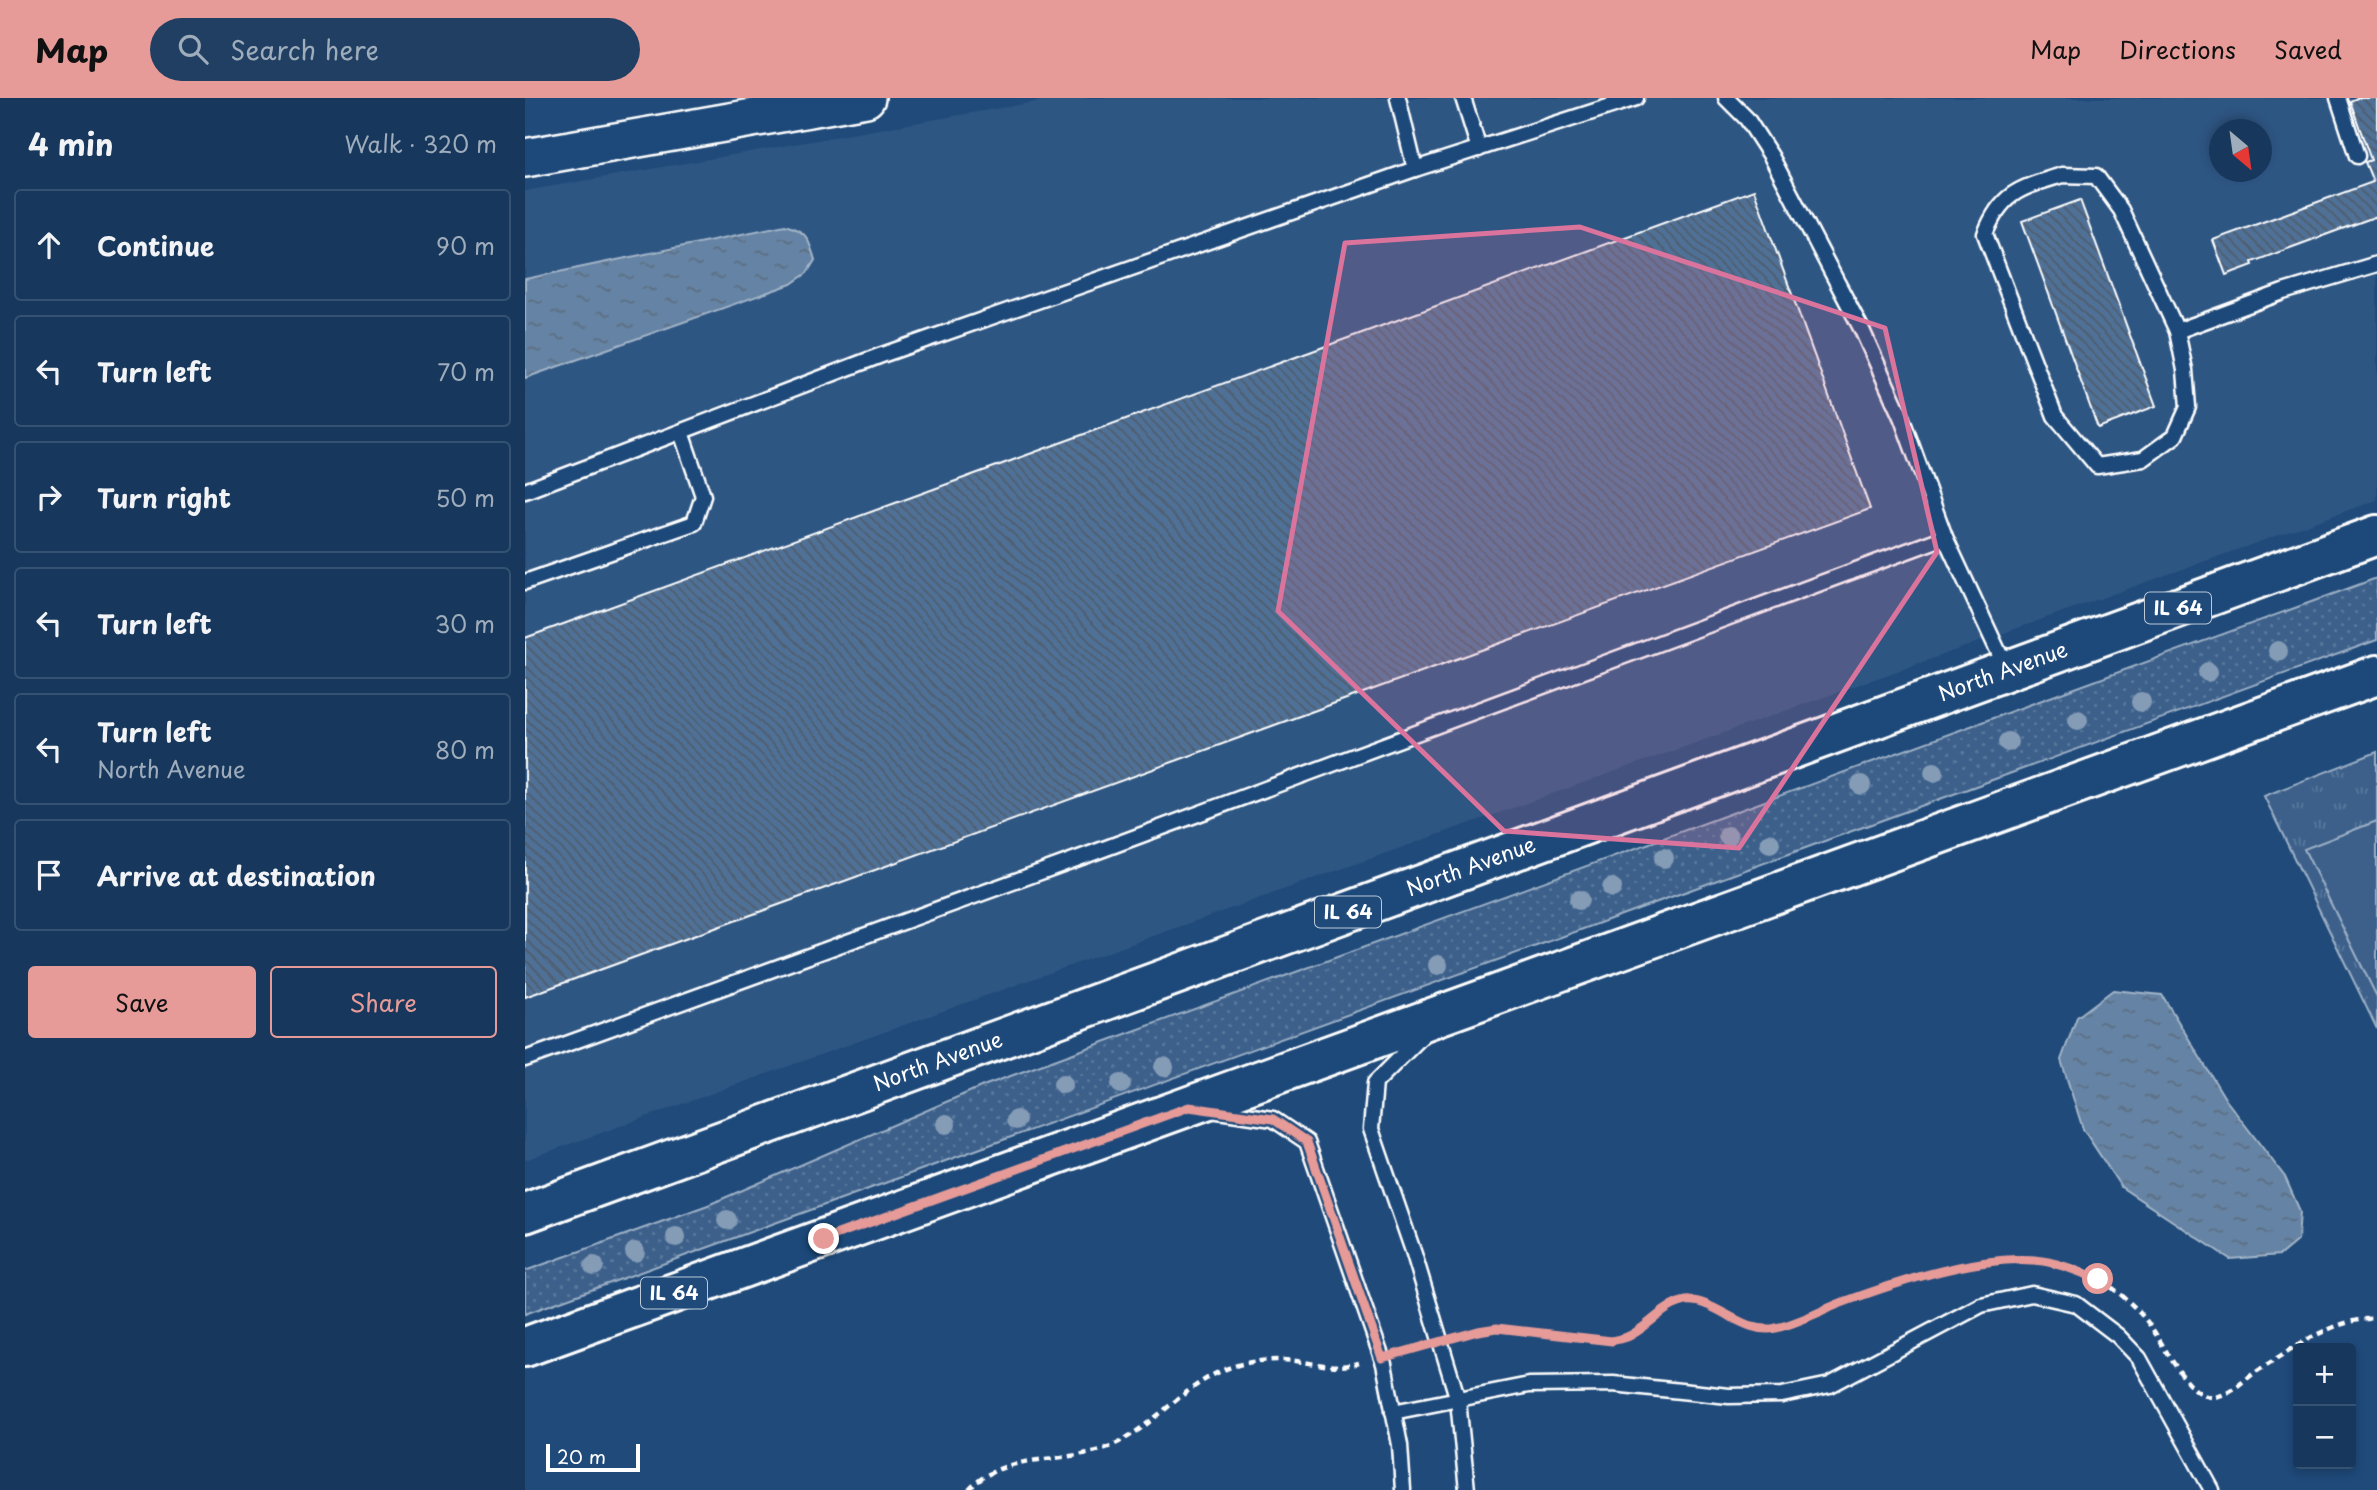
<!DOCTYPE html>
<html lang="en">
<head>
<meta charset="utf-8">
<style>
	:root { --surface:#17385c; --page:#203f62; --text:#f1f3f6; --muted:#9eacbb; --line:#365272; --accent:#e69b98 }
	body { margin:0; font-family:"Playpen Sans",sans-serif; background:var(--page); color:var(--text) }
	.controls { position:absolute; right:21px; bottom:21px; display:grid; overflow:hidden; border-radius:7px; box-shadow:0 4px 10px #0003 }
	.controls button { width:63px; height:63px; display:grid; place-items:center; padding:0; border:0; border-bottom:2px solid var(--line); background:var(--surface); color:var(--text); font:35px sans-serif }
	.compass { position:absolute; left:1684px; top:21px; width:63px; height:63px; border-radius:50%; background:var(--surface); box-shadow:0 4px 10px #0003; rotate:151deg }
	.scale { position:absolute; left:21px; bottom:18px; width:94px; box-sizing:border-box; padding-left:7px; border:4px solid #fff; border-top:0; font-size:19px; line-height:24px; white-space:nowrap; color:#fff; -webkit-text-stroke:5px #1f4a7a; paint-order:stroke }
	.stop { position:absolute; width:21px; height:21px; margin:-16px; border:5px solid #e69b98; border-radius:50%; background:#fff }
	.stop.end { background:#e69b98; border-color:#fff; box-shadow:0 2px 7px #0008 }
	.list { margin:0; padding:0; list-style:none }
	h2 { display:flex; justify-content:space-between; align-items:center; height:91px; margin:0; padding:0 28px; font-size:30px }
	h2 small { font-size:23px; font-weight:400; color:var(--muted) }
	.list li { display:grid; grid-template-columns:46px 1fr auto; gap:21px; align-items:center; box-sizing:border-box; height:112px; margin:0 14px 14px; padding:0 14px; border:2px solid var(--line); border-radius:7px }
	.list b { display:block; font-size:26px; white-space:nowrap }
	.list p { margin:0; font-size:23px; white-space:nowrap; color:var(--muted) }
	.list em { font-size:23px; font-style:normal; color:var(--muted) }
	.actions { display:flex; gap:14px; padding:21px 28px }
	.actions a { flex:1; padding:16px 0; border:2px solid var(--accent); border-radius:7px; text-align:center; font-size:24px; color:var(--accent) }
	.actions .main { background:var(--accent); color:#111 }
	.icon { flex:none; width:38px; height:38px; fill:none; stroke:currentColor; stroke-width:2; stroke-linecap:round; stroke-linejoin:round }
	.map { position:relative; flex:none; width:1852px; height:1392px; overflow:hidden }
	header { display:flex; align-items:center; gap:42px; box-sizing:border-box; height:98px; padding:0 35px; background:var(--accent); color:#111 }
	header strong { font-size:33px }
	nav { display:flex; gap:38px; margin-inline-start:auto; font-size:24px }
	.search { width:490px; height:63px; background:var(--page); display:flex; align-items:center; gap:18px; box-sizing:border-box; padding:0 24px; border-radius:38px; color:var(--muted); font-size:26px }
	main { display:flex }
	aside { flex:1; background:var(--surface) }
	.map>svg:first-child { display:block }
	.built { fill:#2e5683; fill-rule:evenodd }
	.grass { fill:url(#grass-dots); stroke:#9eb0c5; stroke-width:2 }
	.park { fill:url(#park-tufts); stroke:#9eb0c5; stroke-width:2 }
	.pitch { fill:#3c618b; stroke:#9eb0c5; stroke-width:2 }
	.water { fill:url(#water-ripples); stroke:#a3b5c8; stroke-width:2 }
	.building { fill:url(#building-back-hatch); stroke:#fff; stroke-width:2 }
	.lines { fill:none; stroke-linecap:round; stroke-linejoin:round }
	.service-casing { stroke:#fff; stroke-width:19 }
	.tertiary-casing { stroke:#fff; stroke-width:42 }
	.primary-casing { stroke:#fff; stroke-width:44 }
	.path { stroke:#fff; stroke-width:4.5; stroke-dasharray:7 5; stroke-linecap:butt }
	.service { stroke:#1f4a7a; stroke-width:14 }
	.tertiary { stroke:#1f4a7a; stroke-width:37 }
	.primary { stroke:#1f4a7a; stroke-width:38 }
	.tree { fill:#859cb6 }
	.route { stroke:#e69b98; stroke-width:9 }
	.marked { fill:#da749d; fill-opacity:0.2; stroke:#da749d; stroke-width:5; stroke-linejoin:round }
	.labels { text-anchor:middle; stroke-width:6; stroke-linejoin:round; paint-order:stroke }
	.shield { fill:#1f4a7a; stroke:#bcc9d7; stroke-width:2 }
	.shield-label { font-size:19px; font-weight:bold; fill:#fff }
	.street-label { font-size:21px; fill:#fff; stroke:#1f4a7a }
</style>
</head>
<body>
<header>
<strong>Map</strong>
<div class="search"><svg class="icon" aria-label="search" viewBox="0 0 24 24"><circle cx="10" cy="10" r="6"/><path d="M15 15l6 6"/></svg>Search here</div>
<nav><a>Map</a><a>Directions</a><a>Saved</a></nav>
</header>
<main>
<aside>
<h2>4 min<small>Walk · 320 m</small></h2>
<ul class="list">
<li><svg class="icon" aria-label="ahead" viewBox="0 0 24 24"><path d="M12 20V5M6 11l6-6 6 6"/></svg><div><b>Continue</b></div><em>90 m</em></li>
<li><svg class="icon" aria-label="left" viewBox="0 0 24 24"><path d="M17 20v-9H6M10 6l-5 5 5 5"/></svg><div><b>Turn left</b></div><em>70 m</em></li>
<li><svg class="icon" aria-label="right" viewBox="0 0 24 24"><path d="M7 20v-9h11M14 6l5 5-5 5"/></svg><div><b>Turn right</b></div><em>50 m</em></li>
<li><svg class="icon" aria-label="left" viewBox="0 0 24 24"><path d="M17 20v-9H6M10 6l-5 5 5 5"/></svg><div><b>Turn left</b></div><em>30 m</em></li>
<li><svg class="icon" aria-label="left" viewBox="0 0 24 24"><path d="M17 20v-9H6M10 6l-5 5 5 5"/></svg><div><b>Turn left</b><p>North Avenue</p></div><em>80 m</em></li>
<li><svg class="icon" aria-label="arrive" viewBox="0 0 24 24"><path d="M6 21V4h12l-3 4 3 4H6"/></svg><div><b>Arrive at destination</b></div></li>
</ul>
<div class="actions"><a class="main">Save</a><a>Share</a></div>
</aside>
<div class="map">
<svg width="1852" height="1392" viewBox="0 0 1852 1392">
	<defs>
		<pattern id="grass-dots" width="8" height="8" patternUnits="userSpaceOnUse" patternTransform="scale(1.75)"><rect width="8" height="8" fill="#3c618b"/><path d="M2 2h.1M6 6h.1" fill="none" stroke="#59799c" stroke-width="1.8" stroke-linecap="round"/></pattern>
		<pattern id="park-tufts" width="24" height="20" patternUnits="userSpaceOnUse" patternTransform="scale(1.75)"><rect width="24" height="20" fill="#3c618b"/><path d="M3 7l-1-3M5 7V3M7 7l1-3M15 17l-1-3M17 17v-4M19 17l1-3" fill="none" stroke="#59799c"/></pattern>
		<pattern id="water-ripples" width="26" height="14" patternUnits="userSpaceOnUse" patternTransform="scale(1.75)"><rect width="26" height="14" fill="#6583a4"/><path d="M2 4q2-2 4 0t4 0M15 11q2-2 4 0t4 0" fill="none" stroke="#5b6d81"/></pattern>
		<pattern id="building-back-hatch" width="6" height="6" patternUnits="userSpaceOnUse" patternTransform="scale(1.75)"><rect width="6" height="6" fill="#507197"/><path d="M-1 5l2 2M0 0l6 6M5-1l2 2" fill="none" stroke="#4e5b6a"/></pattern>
	</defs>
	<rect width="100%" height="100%" fill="#1f4a7a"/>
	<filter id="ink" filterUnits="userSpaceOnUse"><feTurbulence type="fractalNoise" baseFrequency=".0143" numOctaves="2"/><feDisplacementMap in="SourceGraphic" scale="14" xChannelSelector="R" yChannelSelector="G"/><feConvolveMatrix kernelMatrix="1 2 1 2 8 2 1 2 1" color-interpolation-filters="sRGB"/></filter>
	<g filter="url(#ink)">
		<path class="built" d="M 533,0 L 1852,0 L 1852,402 L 0,1062 L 0,93 ZM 1694,32 L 1736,32 L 1736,74 L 1694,74 Z"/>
		<path class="grass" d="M 1852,480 L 1852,542 L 0,1216 L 0,1173 L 183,1107 L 458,988 Z"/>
		<path class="park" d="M 1852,654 L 1852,931 L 1739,698 Z"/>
		<path class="pitch" d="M 1852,723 L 1852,899 L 1779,751 Z"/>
		<g class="water">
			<path d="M 260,127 C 283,134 283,140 290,162 L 282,175 L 266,186 L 0,280 L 0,181 Z"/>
			<path d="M 1588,892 L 1637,897 L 1701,1002 L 1760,1079 L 1775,1113 L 1773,1142 L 1755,1157 L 1705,1161 L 1596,1089 L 1558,1031 L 1536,962 L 1552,919 Z"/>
		</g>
		<g class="building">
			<path d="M 1832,0 L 1852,0 L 1852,118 L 1727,164 L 1728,167 L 1701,177 L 1688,142 L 1848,84 L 1840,64 L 1846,62 L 1825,3 Z"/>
			<path d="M 1229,92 L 1345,411 L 0,899 L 0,540 Z"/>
			<path d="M 1555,102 L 1631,308 L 1573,330 L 1497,123 Z"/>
		</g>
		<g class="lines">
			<g class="service-casing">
				<g id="service">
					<path d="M 873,0 L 890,71"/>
					<path d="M 938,0 L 954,51"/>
					<path d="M 1201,0 L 1222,21 L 1246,58 L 1337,232 L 1377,321 L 1420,439"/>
					<path d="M 1813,0 L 1832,58"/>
					<path d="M 1537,77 L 1571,78 L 1596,112 L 1652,233 L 1660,272 L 1663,309 L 1650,338 L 1618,361 L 1572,368 L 1530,318 L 1460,136 C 1477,93 1496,90 1537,77 Z"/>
					<path d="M 1652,233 L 1758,194 L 1852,166"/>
					<path d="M 0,393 L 354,258 L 890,71 L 1111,0"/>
					<path d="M 0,484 L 169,425 L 178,398 L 156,334"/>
					<path d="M 900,935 L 850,985 L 846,1031 L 889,1156 L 933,1302 L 942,1392"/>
					<path d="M 0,961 L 565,756 L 1420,439 L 1481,570"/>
					<path d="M 686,1012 L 748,1021 L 782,1044 L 859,1266 L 875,1347 L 878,1392"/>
					<path d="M 868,1314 L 1004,1287 L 1088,1286 L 1204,1298 L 1257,1297 L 1305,1287 L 1456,1207 L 1507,1196 L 1551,1206 L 1593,1238 L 1614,1260 L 1687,1392"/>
				</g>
			</g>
			<g class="tertiary-casing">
				<path id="tertiary" d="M 0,60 L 341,0"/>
			</g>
			<g class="primary-casing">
				<g id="primary">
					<path d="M 0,1115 L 1852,437"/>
					<path d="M 0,1249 L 1852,577"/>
				</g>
			</g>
			<g class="path">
				<path d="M 937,1237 L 972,1230 L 1087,1243 C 1092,1241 1098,1241 1102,1239 C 1123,1230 1137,1207 1161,1204 C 1188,1199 1220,1237 1251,1231 C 1273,1226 1294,1213 1315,1205 C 1369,1185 1459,1156 1516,1162 C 1534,1165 1555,1172 1571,1180 C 1589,1189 1607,1205 1620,1221 C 1637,1240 1660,1298 1687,1299 C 1702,1299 1717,1284 1728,1276 C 1761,1254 1811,1218 1852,1221"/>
				<path d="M 877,1254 L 895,1249"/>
				<path d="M 444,1392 C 480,1351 542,1368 588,1347 C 633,1326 664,1280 713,1267 C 732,1262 752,1261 771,1263 C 793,1266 812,1271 834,1265"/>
			</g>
			<use href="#service" class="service"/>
			<use href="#tertiary" class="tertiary"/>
			<use href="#primary" class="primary"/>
		</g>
		<g class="tree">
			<circle cx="1753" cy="553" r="10"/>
			<circle cx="1683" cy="574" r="10"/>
			<circle cx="1616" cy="604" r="10"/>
			<circle cx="1553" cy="622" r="10"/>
			<circle cx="1483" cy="644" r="10"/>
			<circle cx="1409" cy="674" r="10"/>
			<circle cx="1336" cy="687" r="10"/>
			<circle cx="1203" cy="738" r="10"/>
			<circle cx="1245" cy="745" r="10"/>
			<circle cx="1139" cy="760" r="10"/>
			<circle cx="1087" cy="790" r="10"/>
			<circle cx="1054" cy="802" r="10"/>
			<circle cx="913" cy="867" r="10"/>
			<circle cx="639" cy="969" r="10"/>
			<circle cx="538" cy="986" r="10"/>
			<circle cx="596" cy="986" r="10"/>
			<circle cx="491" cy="1022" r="10"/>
			<circle cx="421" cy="1026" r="10"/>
			<circle cx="202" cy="1122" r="10"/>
			<circle cx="151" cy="1139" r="10"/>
			<circle cx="110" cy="1154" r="10"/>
			<circle cx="69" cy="1168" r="10"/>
		</g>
	</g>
	<g class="lines" filter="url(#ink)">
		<path class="route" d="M 299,1141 L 664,1009 L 748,1021 L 782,1044 L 857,1260 L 953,1233 L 972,1230 L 1087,1243 C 1092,1241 1098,1241 1102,1239 C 1123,1230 1138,1207 1161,1203 C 1189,1200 1220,1238 1251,1230 C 1274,1225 1295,1213 1316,1205 C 1370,1185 1460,1154 1518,1163 C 1537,1166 1555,1174 1573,1181"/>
	</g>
	<path class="marked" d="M 1055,129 L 1360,230 L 1412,454 L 1214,750 L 979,733 L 753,513 L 820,145 Z"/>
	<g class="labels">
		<g class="shield">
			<rect x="1620" y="494.5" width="66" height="31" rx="5"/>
			<rect x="790" y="798.5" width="66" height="31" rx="5"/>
			<rect x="116" y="1179.5" width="66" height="31" rx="5"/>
		</g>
		<g class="shield-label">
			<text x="1653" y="517">IL 64</text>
			<text x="823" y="821">IL 64</text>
			<text x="149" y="1202">IL 64</text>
		</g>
		<g class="street-label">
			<text transform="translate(1478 574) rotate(-20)" y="7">North Avenue</text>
			<text transform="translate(946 769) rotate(-20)" y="7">North Avenue</text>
			<text transform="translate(413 964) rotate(-20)" y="7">North Avenue</text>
		</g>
	</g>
</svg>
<div class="controls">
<button>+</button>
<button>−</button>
</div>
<svg class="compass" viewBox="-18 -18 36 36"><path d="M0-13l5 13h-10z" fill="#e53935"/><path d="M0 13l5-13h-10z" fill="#9eacbb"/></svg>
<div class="scale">20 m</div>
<div class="stop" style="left:1573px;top:1181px"></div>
<div class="stop end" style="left:299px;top:1141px"></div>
</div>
</main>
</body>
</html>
